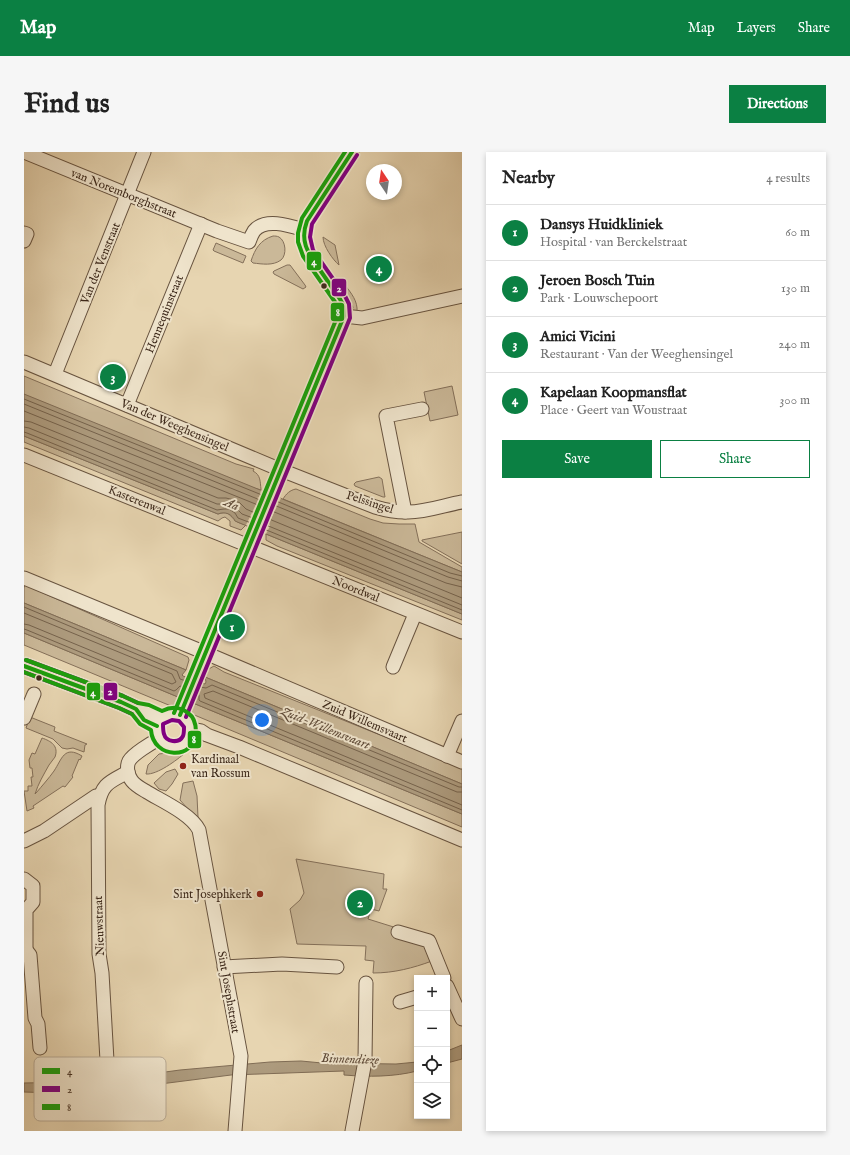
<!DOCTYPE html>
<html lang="en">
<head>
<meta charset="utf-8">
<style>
	:root { --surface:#fff; --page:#f6f6f6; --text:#222; --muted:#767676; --line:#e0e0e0; --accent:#0b8043 }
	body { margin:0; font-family:"IM FELL English",serif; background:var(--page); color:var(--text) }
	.controls { position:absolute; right:12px; bottom:12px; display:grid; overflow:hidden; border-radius:0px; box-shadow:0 2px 6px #0003 }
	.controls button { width:36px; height:36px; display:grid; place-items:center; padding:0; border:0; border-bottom:1px solid var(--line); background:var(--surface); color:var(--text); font:20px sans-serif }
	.compass { position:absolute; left:342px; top:12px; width:36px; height:36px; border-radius:50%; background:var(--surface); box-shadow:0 2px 6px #0003; rotate:347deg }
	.you { position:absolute; left:238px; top:568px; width:14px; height:14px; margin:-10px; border:3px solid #fff; border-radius:50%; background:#1a73e8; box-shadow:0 0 0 6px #1a73e833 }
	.badge { display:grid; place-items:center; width:26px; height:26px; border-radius:50%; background:var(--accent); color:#fff; font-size:13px; font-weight:700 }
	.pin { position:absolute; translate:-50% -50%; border:2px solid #fff; box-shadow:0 1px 4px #0006 }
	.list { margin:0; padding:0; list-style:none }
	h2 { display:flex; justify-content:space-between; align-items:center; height:52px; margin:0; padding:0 16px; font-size:17px }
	h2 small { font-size:13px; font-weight:400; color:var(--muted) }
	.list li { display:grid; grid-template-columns:26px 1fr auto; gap:12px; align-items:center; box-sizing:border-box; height:56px; padding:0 16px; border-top:1px solid var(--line) }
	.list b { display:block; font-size:15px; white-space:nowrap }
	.list p { margin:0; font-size:13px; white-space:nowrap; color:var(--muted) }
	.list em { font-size:13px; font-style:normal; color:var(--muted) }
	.actions { display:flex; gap:8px; padding:12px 16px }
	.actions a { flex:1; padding:9px 0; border:1px solid var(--accent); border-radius:0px; text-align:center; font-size:14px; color:var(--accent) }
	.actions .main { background:var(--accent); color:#fff }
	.icon { flex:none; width:22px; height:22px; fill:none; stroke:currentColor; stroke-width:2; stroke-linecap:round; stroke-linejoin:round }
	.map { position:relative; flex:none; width:438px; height:979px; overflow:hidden; border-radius:0px }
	header { display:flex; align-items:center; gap:24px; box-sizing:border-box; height:56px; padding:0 20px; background:var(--accent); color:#fff }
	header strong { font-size:19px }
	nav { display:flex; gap:22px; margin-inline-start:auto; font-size:14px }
	.intro { display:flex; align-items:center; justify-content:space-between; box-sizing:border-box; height:96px; padding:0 24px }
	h1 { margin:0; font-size:28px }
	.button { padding:10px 18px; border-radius:0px; background:var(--accent); color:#fff; font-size:14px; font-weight:700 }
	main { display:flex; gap:24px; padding:0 24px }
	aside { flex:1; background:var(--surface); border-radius:0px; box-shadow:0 2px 6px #0003 }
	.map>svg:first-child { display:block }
	.green { fill:#cab898; stroke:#84705a }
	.water { fill:#ad9b7e; stroke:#806d56 }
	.pier { fill:#e7d5b1 }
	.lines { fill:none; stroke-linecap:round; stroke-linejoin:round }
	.shore { stroke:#75624c; stroke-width:1 }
	.minor-casing { stroke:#685440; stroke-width:15 }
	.minor { stroke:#efe4cc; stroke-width:13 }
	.bus-1-casing { stroke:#efe4cc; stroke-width:7 }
	.bus-2-casing { stroke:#efe4cc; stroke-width:7 }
	.bus-3-casing { stroke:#efe4cc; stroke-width:7 }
	.bus-1 { stroke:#1b9f0c; stroke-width:4 }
	.bus-2 { stroke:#800080; stroke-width:4 }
	.bus-3 { stroke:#1b9f0c; stroke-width:4 }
	.bus-dot { fill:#3d291b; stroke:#efe4cc; stroke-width:1.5 }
	.poi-dot { fill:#8f2418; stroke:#efe4cc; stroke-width:1.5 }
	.labels { text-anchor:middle; stroke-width:4; stroke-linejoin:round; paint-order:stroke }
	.street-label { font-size:12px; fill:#3d291b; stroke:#efe4cc }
	.poi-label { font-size:12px; fill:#3d291b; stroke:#efe4cc; text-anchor:start }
	.water-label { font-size:13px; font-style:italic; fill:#5f4b39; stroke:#efe4cc }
	.key { fill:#efe4cc; stroke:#baac97; stroke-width:1 }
	.key-label { font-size:11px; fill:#3d291b }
	.line-badge { stroke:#efe4cc; stroke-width:1.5 }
	.badge-label { font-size:11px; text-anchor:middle; font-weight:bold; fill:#fff }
</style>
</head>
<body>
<header>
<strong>Map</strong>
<nav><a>Map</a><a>Layers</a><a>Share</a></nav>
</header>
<div class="intro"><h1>Find us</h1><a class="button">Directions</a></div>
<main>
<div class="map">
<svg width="438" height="979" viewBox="0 0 438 979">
	<rect width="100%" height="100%" fill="#e7d5b1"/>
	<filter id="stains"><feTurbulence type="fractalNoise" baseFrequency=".005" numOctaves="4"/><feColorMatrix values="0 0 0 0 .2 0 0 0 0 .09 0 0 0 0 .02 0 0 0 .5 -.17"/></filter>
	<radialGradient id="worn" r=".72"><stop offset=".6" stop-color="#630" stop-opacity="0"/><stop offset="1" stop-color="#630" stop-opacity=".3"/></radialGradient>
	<g class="green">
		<path d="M 249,84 C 251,84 253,84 255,85 C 262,89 263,103 257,108 C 249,114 238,112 229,111 L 227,109 C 231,97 236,88 249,84 Z"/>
		<path d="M 299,85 L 311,93 L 315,113 C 309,108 299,94 299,85 Z"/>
		<path d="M 192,91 L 222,104 L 219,111 L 190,99 L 189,98 Z"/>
		<path d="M 263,113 L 266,113 L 281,133 L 282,135 L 279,137 L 250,122 L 249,120 L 250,119 Z"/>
		<path d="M 321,133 C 327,141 334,149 333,160 L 328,158 L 329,155 L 315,136 Z"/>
		<path d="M 0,224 L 212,312 L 230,317 L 229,319 C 237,323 236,330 237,337 L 237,338 L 219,333 L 0,243 Z"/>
		<path d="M 428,234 L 434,263 L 406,269 L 400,240 Z"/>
		<path d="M 0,284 L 194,362 C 206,358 205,364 212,369 C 214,371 219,372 222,373 L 217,378 L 206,374 L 206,369 L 201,365 L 198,366 L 194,369 L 0,290 Z"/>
		<path d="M 355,325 L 358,327 L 361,345 L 359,345 L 331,334 L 330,332 L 332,330 Z"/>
		<path d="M 272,337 L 346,367 L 359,371 L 375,372 L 391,372 L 395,390 L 438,415 L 438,420 L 259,347 C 262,342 266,338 272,337 Z"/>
		<path d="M 438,380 L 438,412 L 398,389 L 398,388 Z"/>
		<path d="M 242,382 L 438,462 L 438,468 L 253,394 L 242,388 Z"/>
		<path d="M 1,433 L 164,505 L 165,508 L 162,518 L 0,451 L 0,436 Z"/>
		<path d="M 0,481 L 154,545 L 151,552 L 147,554 L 0,493 Z"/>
		<path d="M 190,514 L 200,520 L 438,616 L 438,632 L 181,525 L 183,518 Z"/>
		<path d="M 169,551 L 438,662 L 438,675 L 168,562 L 167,557 Z"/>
		<path d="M 6,565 L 31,575 L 30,579 L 63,592 L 61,593 L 60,600 L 49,596 L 43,597 L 38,596 L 29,587 L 2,576 Z"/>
		<path d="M 18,586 C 27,589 35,594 31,605 C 29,608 27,610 25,613 C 20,622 14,632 11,642 L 12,641 C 18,634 25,626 30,619 C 38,607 40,593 58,604 L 56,608 L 55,607 L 48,624 L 49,625 L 41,635 L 39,634 L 9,654 L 10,656 L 3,659 L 0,639 L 4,639 L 4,634 L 8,634 L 7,625 L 9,625 L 8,616 L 6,616 L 5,608 L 8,601 L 11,602 Z"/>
		<path d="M 158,599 L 161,601 C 153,608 133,623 122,622 L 124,613 L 135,602 Z"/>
		<path d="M 151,617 L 154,622 L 148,632 L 142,639 L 135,637 L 130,631 L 142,620 Z"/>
		<path d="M 169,629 L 173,644 L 174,665 L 163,656 L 156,648 L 159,631 Z"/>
		<path d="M 272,707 L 360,722 L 359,737 L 363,737 L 355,759 L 347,757 L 344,767 L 392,782 L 397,786 L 408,809 C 389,816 370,821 349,821 L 350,809 L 341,808 L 342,794 L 273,792 L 266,757 L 276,748 L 280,741 Z"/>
	</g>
	<g class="water">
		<path d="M 0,242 L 438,420 L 438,462 L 242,382 L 211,369 C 208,362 201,359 194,362 L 0,284 Z"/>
		<path d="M 0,451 L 162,518 L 158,523 L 159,524 L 181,532 L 182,530 L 181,525 L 438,632 L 438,662 L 169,551 L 171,544 L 157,538 L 154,545 L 0,481 Z"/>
		<path d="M 438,893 L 438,907 L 423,911 L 423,899 Z"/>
		<path d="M 277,909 L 298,911 L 372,912 L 393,910 L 393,919 C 370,925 344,925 320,923 L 320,919 L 207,923 L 89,938 L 32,941 L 0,940 L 0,931 L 53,930 L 90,927 L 156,918 L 246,910 Z"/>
	</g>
	<path class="pier" d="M 237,338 L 257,346 L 245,371 L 246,374 L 242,382 L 222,373 L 234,348 L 233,346 L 235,345 Z"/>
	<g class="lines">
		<g class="shore">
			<path d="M 0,247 L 238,343"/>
			<path d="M 0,252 L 236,348"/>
			<path d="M 0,259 L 234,353"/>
			<path d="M 0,269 L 7,270 L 194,346 L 202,346 L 210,348 L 216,351 L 222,357 L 231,361"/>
			<path d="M 0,275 L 5,276 L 193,352 L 200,352 L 206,353 L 212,356 L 218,362 L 229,366"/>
			<path d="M 0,280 L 3,281 L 193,358 L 200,357 L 205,357 L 211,361 L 214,366 L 227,371"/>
			<path d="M 252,349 L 426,421 L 438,424"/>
			<path d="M 250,353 L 424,425 L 438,429"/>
			<path d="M 248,359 L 422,431 L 438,435"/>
			<path d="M 245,367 L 438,446"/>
			<path d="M 242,373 L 438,453"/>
			<path d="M 240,377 L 438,458"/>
			<path d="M 0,455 L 153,519 L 156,527 L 162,529"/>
			<path d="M 0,461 L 148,522 L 152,530 L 148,532 L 5,473 L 0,472"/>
			<path d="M 0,477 L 3,478 L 150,539 L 152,538 L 156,534 L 160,535"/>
			<path d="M 176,535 L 182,536 L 188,533 L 435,635 L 438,635"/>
			<path d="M 173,541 L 175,543 L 175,548 L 176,549 L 438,658"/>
			<path d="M 438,640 L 433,640 L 189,539 L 180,542 L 181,546 L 438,653"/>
		</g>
		<g class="minor-casing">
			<g id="minor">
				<path d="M 0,0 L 193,79 L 225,90 C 226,87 228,82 230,79 C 241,65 267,74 280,78"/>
				<path d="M 0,81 L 3,82 L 0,89"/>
				<path d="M 320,164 L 338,166 L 438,144"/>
				<path d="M 0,210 L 257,318 L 351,355 C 361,358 372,360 382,360 C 399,361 421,353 438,350"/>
				<path d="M 31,222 L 120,0"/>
				<path d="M 103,253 L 177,72"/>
				<path d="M 0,303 L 438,480"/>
				<path d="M 381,360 L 362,264 L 398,257"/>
				<path d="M 0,426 L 172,497 L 438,610"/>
				<path d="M 0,514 L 97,550 L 112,557 L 123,559 L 138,566"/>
				<path d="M 369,515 L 391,462"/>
				<path d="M 112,557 L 120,568 L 133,574"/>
				<circle cx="150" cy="578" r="17"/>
				<path d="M 156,563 L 320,164 L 319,153 L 316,147 L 284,101 C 279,90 278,80 283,69 L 328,0"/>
				<path d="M 0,566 L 10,542"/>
				<path d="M 166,577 L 177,579 L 183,583 L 215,595 L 438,688"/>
				<path d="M 135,587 C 127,591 109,602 105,609 C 102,615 104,624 108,629 C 112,634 118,637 123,640 C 138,649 167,662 175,678 L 217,904 L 211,979"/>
				<path d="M 423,604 L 438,569"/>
				<path d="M 0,689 L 20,679 L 72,644 L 76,644"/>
				<path d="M 0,727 L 9,734 L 9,750 L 2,758 L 2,798"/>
				<path d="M 374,780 L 405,789 L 420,826"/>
				<path d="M 0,799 L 2,798 L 6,803 L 11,866 L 14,872 L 16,896"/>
				<path d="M 200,815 L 258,812 L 313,815"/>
				<path d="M 423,834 L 438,867"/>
				<path d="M 376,850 L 393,845"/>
				<path d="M 82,941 L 84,926 L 78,821 L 75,802 L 74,653 C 78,631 86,630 104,620"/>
				<path d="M 328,979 L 341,909 L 342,831"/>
			</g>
		</g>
		<use href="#minor" class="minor"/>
		<g class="bus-1-casing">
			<g id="bus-1">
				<path d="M 0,514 L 97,550 L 112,557 L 120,568 L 133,574"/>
				<path d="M 156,563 L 320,164 L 319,153 L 316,147 C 309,137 303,128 296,118 C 285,102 275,90 283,69 L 328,0"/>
			</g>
		</g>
		<g class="bus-2-casing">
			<g id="bus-2">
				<path d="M 2,508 L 99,544 L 114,551"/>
				<path d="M 0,520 L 95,556 L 108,562"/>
				<path d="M 162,565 L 326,166 L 325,152 L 321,144 L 289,98 L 286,85 L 288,72 L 333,3"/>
				<path d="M 148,568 L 155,569 L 160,575 C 160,578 160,582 159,584 C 155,592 142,590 140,582 C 139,579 139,575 139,572 Z"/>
			</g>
		</g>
		<g class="bus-3-casing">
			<g id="bus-3">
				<path d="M 0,520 L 95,556 L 108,562 L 116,572 L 127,578 C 129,607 171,609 172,580 C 172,572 170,565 164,561 C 156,554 146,555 138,559 L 125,553 L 114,551 L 99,544 L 2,508"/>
				<path d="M 150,561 L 314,163 L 313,155 L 311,150 L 279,104 L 274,90 L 274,81 L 278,66 L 321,0"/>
			</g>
		</g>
		<use href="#bus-1" class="bus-1"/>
		<use href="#bus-2" class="bus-2"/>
		<use href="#bus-3" class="bus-3"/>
	</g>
	<g class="bus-dot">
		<circle cx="300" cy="134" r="3.5"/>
		<circle cx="15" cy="526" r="3.5"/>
	</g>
	<g class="poi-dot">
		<circle cx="159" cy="614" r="4"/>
		<circle cx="236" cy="742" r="4"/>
	</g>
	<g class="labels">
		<g class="street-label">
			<text transform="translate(100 41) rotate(22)" y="4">van Noremborghstraat</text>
			<text transform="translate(76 111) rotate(-68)" y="4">Van der Venstraat</text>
			<text transform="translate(140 162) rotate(-68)" y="4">Hennequinstraat</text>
			<text transform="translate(151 273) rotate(23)" y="4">Van der Weeghensingel</text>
			<text transform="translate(113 348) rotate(22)" y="4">Kasterenwal</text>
			<text transform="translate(346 350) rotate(18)" y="4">Pelssingel</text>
			<text transform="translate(332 437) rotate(22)" y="4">Noordwal</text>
			<text transform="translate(341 569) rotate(23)" y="4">Zuid Willemsvaart</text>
			<text transform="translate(75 774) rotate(-92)" y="4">Nieuwstraat</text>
			<text transform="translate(205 840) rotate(80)" y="4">Sint Josephstraat</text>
		</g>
		<g class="poi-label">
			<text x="167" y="611">Kardinaal<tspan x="167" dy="14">van Rossum</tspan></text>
			<text x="228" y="746" text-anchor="end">Sint Josephkerk</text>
		</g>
		<g class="water-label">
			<text transform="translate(208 351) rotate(23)" y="5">Aa</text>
			<text transform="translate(302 575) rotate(22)" y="5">Zuid-Willemsvaart</text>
			<text transform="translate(326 906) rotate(2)" y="5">Binnendieze</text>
		</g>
	</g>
	<rect x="10" y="905" width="132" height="64" rx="6" class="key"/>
	<rect x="18" y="916" width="18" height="6" fill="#1b9f0c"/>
	<rect x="18" y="934" width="18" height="6" fill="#800080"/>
	<rect x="18" y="952" width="18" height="6" fill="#1b9f0c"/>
	<g class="key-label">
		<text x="43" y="923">4</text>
		<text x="43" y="941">2</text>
		<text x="43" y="959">8</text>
	</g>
	<g class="line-badge">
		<rect x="282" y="99" width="16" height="20" rx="4" fill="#1b9f0c"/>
		<rect x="307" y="126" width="16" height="19" rx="4" fill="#800080"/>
		<rect x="306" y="150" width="15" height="20" rx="4" fill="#1b9f0c"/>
		<rect x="79" y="530" width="15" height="19" rx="4" fill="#800080"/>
		<rect x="62" y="530" width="15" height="19" rx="4" fill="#1b9f0c"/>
		<rect x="163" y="578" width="15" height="19" rx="4" fill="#1b9f0c"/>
	</g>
	<g class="badge-label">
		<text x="290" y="113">4</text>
		<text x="315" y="140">2</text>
		<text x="314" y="164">8</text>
		<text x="86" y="543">2</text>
		<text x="69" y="544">4</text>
		<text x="170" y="591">8</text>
	</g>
	<rect width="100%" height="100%" filter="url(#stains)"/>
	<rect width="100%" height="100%" fill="url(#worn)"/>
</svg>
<div class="controls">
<button>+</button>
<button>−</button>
<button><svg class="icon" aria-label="locate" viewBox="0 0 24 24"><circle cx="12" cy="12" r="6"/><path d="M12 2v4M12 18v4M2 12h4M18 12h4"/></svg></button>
<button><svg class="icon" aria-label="layers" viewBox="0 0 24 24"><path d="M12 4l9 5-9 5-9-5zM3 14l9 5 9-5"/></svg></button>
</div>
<svg class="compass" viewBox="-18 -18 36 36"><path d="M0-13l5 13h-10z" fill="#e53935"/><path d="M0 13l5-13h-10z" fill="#767676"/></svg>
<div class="you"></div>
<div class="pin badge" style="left:208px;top:475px">1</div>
<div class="pin badge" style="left:336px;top:751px">2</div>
<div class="pin badge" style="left:89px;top:225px">3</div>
<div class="pin badge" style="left:355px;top:117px">4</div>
</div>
<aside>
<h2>Nearby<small>4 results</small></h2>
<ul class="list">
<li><span class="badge">1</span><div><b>Dansys Huidkliniek</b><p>Hospital · van Berckelstraat</p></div><em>60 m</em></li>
<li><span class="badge">2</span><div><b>Jeroen Bosch Tuin</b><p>Park · Louwschepoort</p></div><em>130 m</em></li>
<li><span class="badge">3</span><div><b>Amici Vicini</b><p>Restaurant · Van der Weeghensingel</p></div><em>240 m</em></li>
<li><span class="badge">4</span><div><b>Kapelaan Koopmansflat</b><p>Place · Geert van Woustraat</p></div><em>300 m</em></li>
</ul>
<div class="actions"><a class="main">Save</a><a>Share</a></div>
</aside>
</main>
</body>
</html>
